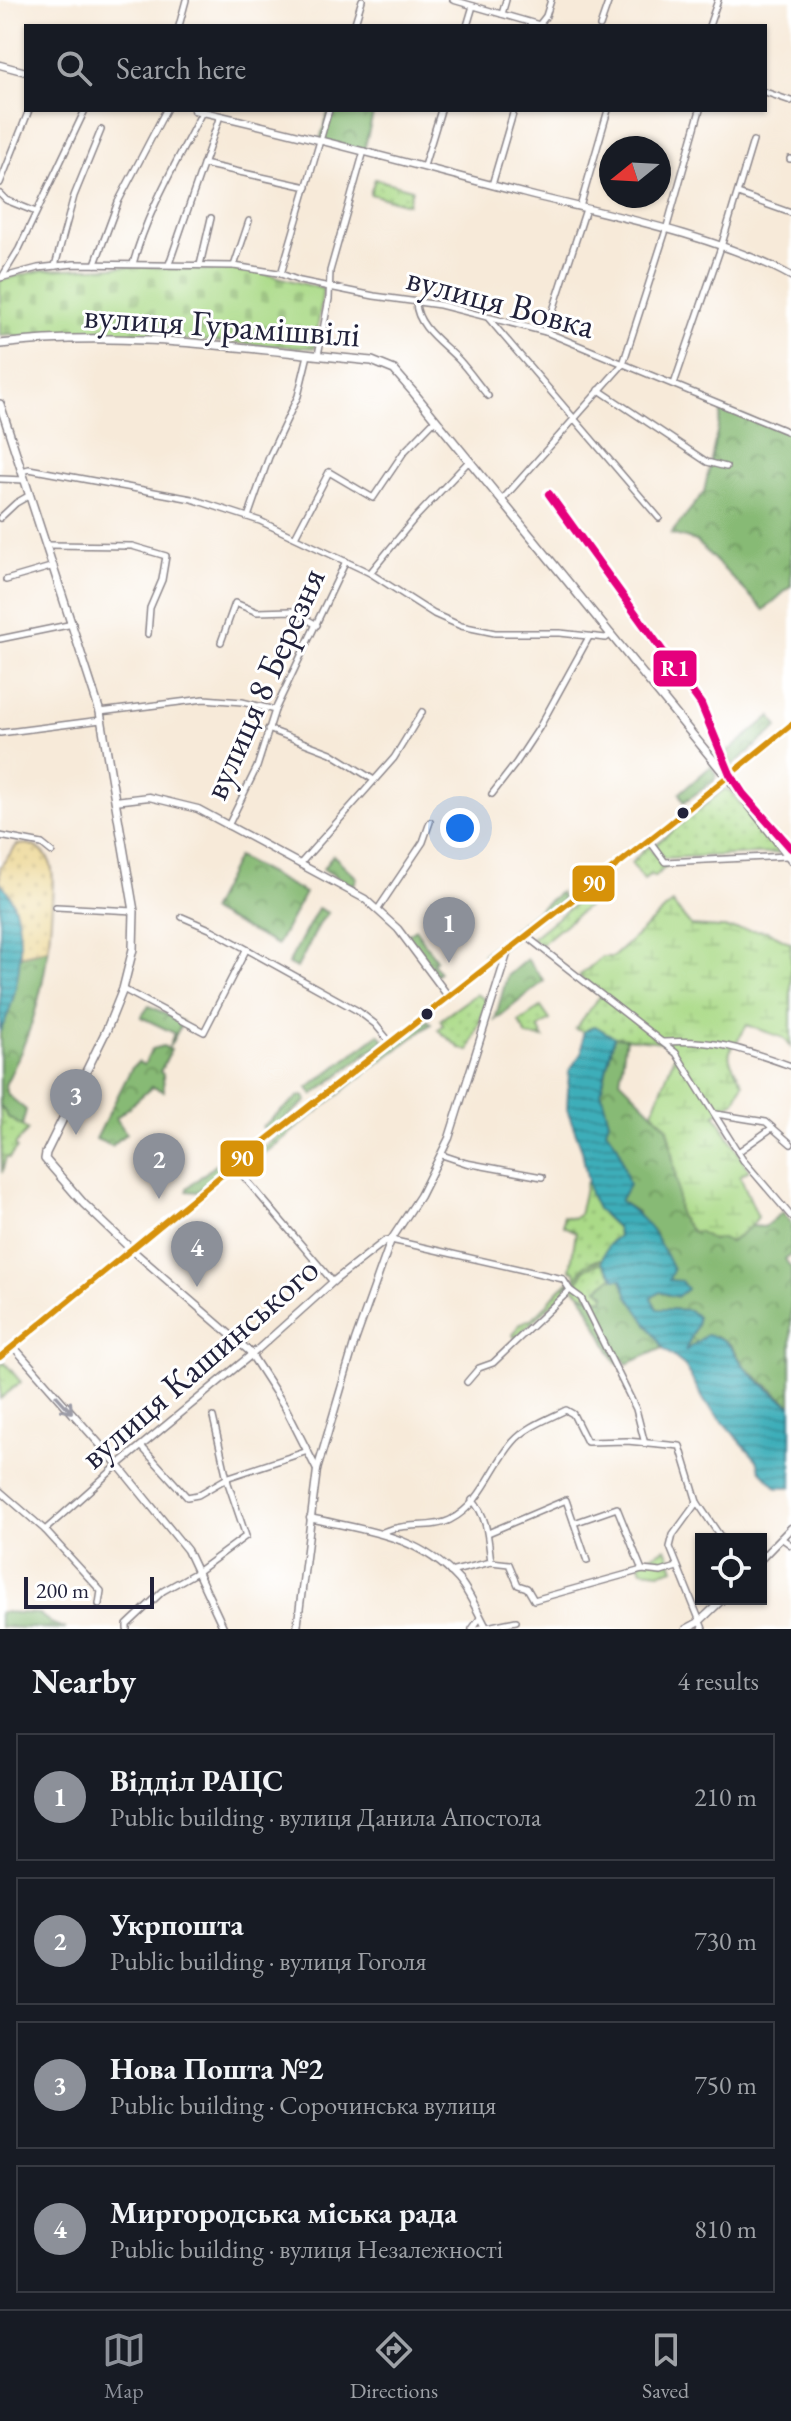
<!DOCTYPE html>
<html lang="en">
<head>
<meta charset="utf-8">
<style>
	:root { --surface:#171b24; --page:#242831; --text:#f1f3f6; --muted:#9ea1a6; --line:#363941; --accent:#8c9099 }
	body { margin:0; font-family:"EB Garamond",serif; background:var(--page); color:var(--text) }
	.controls { position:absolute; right:24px; bottom:24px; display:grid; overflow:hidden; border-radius:0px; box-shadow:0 2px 6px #0004 }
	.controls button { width:72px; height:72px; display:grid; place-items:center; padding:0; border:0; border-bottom:2px solid var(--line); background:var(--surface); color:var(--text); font:40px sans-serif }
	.compass { position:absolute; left:599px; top:136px; width:72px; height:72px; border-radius:50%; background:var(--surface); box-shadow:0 2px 6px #0004; rotate:252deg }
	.scale { position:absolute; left:24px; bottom:20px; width:130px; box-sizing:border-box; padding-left:8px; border:4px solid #22223b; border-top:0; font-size:22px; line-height:28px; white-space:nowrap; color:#22223b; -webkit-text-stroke:6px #fff; paint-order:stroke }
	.you { position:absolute; left:460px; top:828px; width:28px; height:28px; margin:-20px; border:6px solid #fff; border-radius:50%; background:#1a73e8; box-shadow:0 0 0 12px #1a73e833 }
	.badge { display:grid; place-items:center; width:52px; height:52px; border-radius:50%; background:var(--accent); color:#fff; font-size:26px; font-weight:700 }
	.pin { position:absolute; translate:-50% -66px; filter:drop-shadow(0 2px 4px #0008) }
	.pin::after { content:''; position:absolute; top:42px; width:28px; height:24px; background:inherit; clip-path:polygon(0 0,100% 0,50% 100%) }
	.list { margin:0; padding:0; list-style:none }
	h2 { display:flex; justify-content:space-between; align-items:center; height:104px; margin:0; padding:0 32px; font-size:34px }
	h2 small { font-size:26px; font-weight:400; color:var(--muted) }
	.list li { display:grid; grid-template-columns:52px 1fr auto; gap:24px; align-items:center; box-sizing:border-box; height:128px; margin:0 16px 16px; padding:0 16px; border:2px solid var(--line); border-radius:0px }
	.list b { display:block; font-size:30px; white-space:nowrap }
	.list p { margin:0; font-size:26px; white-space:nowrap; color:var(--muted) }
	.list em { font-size:26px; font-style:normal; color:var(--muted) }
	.icon { flex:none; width:44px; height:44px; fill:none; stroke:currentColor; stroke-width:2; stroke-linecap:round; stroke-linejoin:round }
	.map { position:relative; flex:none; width:791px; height:1629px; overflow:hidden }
	.search { position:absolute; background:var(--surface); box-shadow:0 2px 6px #0004; left:24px; right:24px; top:24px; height:88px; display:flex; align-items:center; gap:20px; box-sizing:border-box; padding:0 28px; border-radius:0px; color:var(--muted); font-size:30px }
	.sheet { height:680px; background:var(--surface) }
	nav { display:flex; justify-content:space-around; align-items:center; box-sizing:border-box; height:112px; border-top:2px solid var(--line); background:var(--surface); font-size:22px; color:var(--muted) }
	nav a { display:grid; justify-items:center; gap:4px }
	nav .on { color:var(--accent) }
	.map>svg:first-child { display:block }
	.green { fill:url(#green-dots); stroke:#667e61; stroke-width:2 }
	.forest { fill:url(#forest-crowns); stroke:#546e58; stroke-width:2 }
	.wetland { fill:url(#wetland-marsh); stroke:#667e61; stroke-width:2 }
	.sand { fill:url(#sand-dots); stroke:#887e6c; stroke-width:2 }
	.cemetery { fill:url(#cemetery-stones); stroke:#667e61; stroke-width:2 }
	.water { fill:url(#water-rules); stroke:#30687a; stroke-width:2 }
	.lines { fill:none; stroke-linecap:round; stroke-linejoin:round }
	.minor-casing { stroke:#8c868a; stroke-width:8 }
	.tertiary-casing { stroke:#8c868a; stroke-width:9 }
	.secondary-casing { stroke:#8c868a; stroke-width:10 }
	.minor { stroke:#fff; stroke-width:5 }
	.tertiary { stroke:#fff; stroke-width:6 }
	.secondary { stroke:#fff; stroke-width:7 }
	.bus-1-casing { stroke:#fff; stroke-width:12 }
	.bus-1 { stroke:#d79209; stroke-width:6 }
	.rail-1-casing { stroke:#fff; stroke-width:14 }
	.rail-1 { stroke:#e5007d; stroke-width:8 }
	.oneway { stroke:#9c9ca7 }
	.bus-dot { fill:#22223b; stroke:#fff; stroke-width:3 }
	.labels { text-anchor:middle; stroke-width:6; stroke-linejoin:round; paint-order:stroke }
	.street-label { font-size:36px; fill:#22223b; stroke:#fff }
	.line-badge { stroke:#fff; stroke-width:3 }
	.badge-label { font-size:22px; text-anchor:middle; font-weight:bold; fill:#fff }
</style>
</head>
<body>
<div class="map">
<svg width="791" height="1629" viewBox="0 0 791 1629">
	<defs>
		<pattern id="green-dots" width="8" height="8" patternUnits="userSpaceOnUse" patternTransform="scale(2)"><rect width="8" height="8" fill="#aada87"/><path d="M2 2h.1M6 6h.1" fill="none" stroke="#92bb75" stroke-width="1.8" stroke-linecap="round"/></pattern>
		<pattern id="forest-crowns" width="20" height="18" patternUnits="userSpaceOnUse" patternTransform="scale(2)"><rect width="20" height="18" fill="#87ba74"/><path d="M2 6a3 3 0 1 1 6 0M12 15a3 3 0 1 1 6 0" fill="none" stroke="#6e9760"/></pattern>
		<pattern id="wetland-marsh" width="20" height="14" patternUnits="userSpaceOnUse" patternTransform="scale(2)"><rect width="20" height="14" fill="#aada87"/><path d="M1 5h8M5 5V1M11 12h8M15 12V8" fill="none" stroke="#92bb75"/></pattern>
		<pattern id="sand-dots" width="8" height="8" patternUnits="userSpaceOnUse" patternTransform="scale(2)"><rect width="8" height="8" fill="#eeda9e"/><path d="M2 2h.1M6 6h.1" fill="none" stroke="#ccbb89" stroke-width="1.8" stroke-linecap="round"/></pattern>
		<pattern id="cemetery-stones" width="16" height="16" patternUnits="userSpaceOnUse" patternTransform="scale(2)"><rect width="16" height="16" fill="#aada87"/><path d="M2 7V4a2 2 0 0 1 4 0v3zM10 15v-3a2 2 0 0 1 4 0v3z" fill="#92bb75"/></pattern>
		<pattern id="water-rules" width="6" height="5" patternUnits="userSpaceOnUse" patternTransform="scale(2)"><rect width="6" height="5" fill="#3eaeb9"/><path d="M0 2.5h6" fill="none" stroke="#348d98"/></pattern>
	</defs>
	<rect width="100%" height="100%" fill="#fff"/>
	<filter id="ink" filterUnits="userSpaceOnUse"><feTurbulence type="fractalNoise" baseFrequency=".0125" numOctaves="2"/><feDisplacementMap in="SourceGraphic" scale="16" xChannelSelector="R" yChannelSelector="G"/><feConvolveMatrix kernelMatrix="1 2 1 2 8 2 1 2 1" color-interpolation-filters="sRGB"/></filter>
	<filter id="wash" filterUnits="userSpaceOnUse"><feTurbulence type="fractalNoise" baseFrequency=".006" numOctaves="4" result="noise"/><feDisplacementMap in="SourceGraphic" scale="32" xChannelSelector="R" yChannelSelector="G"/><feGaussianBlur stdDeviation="1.8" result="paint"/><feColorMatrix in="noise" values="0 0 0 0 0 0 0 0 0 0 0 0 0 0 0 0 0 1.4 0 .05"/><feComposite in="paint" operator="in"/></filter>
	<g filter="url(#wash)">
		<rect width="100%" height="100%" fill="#f7ead9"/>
		<g class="green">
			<path d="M 375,179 L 412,189 L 408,204 L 370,194 Z"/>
			<path d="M 725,789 L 730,791 L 779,853 L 663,858 L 655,845 Z"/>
			<path d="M 648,846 L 666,867 L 654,877 L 651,874 L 644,880 L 631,863 Z"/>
			<path d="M 598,885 L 605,892 L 540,945 L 532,938 Z"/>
			<path d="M 476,994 L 487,1001 L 469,1051 L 460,1048 L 438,1030 L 443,1025 L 440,1020 Z"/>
			<path d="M 601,995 L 662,1042 L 614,1037 L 595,1026 L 583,1032 L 575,1029 Z"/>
			<path d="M 541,1007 L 550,1020 L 538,1028 L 544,1038 L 527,1036 L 519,1022 Z"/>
			<path d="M 0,1105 L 8,1117 L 28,1130 L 15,1145 L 17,1148 L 9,1158 L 6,1157 L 2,1173 Z"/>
			<path d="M 586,1183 L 589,1183 C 590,1204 602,1215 617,1228 L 618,1236 L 612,1240 L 602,1259 L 592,1261 L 576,1280 L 575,1271 L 570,1270 L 576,1232 L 563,1226 L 563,1216 L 573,1218 L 579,1215 Z"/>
			<path d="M 602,1262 L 616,1279 L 611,1278 L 598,1288 L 605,1294 L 605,1300 L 581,1294 L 569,1283 L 577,1283 L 586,1268 Z"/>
			<path d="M 4,1362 L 21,1382 L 0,1399 L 0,1366 Z"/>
		</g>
		<g class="forest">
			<path d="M 329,110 L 374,110 L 364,150 L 320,140 Z"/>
			<path d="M 722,409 L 791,433 L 791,586 L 764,610 L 696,541 L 671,534 L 704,492 Z"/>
			<path d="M 771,716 L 778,727 L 731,767 L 722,766 L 717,761 Z"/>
			<path d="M 711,766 L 716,775 L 714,781 L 684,802 L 680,793 Z"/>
			<path d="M 333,855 L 357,878 L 353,886 L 323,869 Z"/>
			<path d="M 237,857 L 305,893 L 277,945 L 210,911 Z"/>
			<path d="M 560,892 L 563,900 L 488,959 L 483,954 Z"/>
			<path d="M 318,908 L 328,913 L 321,921 L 297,968 L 288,964 Z"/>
			<path d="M 415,929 L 436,959 L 433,963 L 439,972 L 435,976 L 406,935 Z"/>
			<path d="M 48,949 C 41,1001 29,1039 5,1085 L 8,1095 L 26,1110 L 22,1126 L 8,1117 L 0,1105 L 0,1031 L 14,995 L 19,956 Z"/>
			<path d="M 527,959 L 544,981 L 495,1020 L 507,976 Z"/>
			<path d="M 149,1006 L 183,1022 L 169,1047 L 174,1033 L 141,1017 Z"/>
			<path d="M 428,1020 L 431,1024 L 368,1071 L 243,1171 L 239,1167 L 364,1066 Z"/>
			<path d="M 379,1034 L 384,1040 L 313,1095 L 308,1088 Z"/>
			<path d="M 614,1037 L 626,1038 L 620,1080 L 668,1128 L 677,1184 L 679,1216 L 712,1240 L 720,1238 L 730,1242 L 751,1226 L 764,1227 L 783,1212 L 791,1223 L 791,1254 L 785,1259 L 791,1268 L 791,1405 L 745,1367 L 731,1345 L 716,1336 L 684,1352 L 697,1325 L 689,1310 L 657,1309 L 651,1298 L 660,1292 L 668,1295 L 669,1281 L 637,1212 L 620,1201 L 618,1146 L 606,1130 L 601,1091 Z"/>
			<path d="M 163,1046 L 171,1050 L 160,1072 L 163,1074 L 164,1091 L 152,1087 L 116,1118 L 126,1133 L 112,1146 L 96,1139 L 131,1069 L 138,1062 L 144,1065 L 152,1049 Z"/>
			<path d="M 299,1096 L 304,1096 L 307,1101 L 267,1133 L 262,1127 Z"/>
			<path d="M 247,1139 L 254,1145 L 197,1192 L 187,1191 L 187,1188 Z"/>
			<path d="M 611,1278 L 622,1279 L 628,1296 L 665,1347 L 627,1364 L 623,1359 L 616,1363 L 581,1294 L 604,1300 L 605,1294 L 598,1288 Z"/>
			<path d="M 0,1612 L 39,1614 L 51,1623 L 66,1629 L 0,1627 Z"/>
		</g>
		<g class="wetland">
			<path d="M 672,903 L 691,926 L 767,931 L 791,943 L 791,1047 L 784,1038 L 747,1025 C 731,1056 719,1046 743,1083 L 735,1101 L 715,1114 L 749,1170 L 740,1176 L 758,1217 L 751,1226 L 730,1242 L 720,1238 L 712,1240 L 698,1231 L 692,1232 L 679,1216 L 677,1184 L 668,1128 L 653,1112 L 675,1053 L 579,976 L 602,957 L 613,957 Z"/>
			<path d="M 602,1259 L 602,1262 L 586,1268 L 577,1283 L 567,1284 L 565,1292 L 515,1338 L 513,1335 L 520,1323 C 545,1318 554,1285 576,1279 L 585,1265 Z"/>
			<path d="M 666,1548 L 674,1568 L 661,1572 L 642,1570 L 639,1562 Z"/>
		</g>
		<path class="sand" d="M 28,844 C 58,854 53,877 52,903 C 51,919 50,934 48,949 L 19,956 L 16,915 L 0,882 L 0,867 L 17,845 Z"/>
		<path class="cemetery" d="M 134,266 L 211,270 L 233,268 L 256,271 L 323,289 L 315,348 L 80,333 L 15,337 L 13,334 L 0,335 L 0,280 L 43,270 Z"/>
		<g class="water">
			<path d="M 0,882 C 32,913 21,996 0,1031 Z"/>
			<path d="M 595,1026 L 614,1037 L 601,1091 L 609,1121 L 606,1130 L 618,1146 L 629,1185 L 620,1201 C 650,1221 658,1238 673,1270 L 669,1280 L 681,1281 L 687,1289 L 677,1297 L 660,1292 L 651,1298 L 657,1309 L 689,1310 L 697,1317 L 697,1325 L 685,1351 L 706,1335 C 731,1337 731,1351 745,1367 C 757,1381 776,1395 791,1405 L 791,1488 L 777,1488 L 760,1470 L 757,1460 L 705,1402 L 684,1365 L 665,1350 L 628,1296 L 622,1279 L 616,1279 L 602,1262 C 603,1252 610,1241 618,1236 L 617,1228 L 597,1209 L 590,1194 L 582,1150 L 567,1109 L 569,1071 L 582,1052 L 583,1032 Z"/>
		</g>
	</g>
	<g filter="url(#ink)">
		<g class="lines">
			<g class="minor-casing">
				<g id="minor">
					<path d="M 453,0 L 543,26"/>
					<path d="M 502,14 L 506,0"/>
					<path d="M 539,25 L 546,16 L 551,0"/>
					<path d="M 179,26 L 186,0"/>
					<path d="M 354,26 L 362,0"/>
					<path d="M 467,26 L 473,6"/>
					<path d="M 600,26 L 609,0"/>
					<path d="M 709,26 L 718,0"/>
					<path d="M 765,92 L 791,101"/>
					<path d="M 790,159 L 791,159"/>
					<path d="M 203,164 L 307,187"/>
					<path d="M 424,166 L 441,110"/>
					<path d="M 0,183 L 29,110"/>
					<path d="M 492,185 L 514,110"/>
					<path d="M 0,194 L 6,200 L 36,212"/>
					<path d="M 738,194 L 791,213"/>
					<path d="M 580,207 L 608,110"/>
					<path d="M 95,264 L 118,202 L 166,110"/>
					<path d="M 133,264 C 148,209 177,162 202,112"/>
					<path d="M 169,264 L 220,116"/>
					<path d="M 200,265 L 211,218"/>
					<path d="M 55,266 L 74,196 L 101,130"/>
					<path d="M 234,266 L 249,221"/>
					<path d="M 281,274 L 329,110"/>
					<path d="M 2,277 L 19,249 L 85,110"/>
					<path d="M 0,278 L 38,268 L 74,264 L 234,266 L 278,273 L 300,281 L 374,296 L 440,305 L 546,332 L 791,433"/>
					<path d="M 416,303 C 417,327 443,343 459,360 C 469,371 478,384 488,396"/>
					<path d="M 489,319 L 659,518"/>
					<path d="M 546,332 L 586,209"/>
					<path d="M 318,355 L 329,299 L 330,271 L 364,151"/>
					<path d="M 674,384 L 721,247 L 753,141"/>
					<path d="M 599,390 L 707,462 L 726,467"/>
					<path d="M 22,471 L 29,469 L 192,499 L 260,521 L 370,573 L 434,614 L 461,626 L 495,633 L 560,633 L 606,638 L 611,634"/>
					<path d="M 0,479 L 25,480"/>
					<path d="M 502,500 L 623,364 L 666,230 L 700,110"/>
					<path d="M 248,517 L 269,457 L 298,396 L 308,355"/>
					<path d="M 0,518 L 16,503 L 30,495"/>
					<path d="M 295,537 L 329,472 L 373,498 L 404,452 L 435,420"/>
					<path d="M 47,545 L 132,546 L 166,556 L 162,580 L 150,608 L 148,634"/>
					<path d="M 370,573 L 415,518 L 470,460"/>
					<path d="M 6,580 L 54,566"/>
					<path d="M 0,639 L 73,624"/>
					<path d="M 221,642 L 235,603 L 257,612 L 292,611 L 317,625"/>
					<path d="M 100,712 L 204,699 L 242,702 L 275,710"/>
					<path d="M 268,729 L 331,753 L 374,780"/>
					<path d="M 0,733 L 101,720"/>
					<path d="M 492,794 L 516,763 L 539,728 L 589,637"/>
					<path d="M 228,826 L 257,767 L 275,710 L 346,561"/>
					<path d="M 0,836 L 42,844 L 52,852"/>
					<path d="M 649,840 L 665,862 L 787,856"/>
					<path d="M 300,864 L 394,758 L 422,712"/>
					<path d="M 56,907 L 134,911"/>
					<path d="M 378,909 L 423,842 L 430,822"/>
					<path d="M 182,917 L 212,930 L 358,1011 L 375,1024 L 390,1042"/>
					<path d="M 526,936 L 676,1053 L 743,1160 L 791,1216"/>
					<path d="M 123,989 L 204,1032 L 246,950"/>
					<path d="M 663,1042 C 715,1039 743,1049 791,1066"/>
					<path d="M 716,1114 L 766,1122 L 791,1144"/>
					<path d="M 738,1152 L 772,1128"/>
					<path d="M 442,1155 L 466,1163 L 542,1177"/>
					<path d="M 234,1165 L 333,1282"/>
					<path d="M 391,1240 L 563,1279 L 570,1290 L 581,1298 L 636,1409 L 645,1444"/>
					<path d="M 467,1382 L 479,1368 L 493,1363 L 570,1290"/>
					<path d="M 141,1446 L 187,1497 L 198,1495 L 229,1477 L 308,1451"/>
					<path d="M 0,1491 L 45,1530 L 101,1591 L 99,1604"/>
					<path d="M 472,1500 C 488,1516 488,1540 491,1562"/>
					<path d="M 697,1502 L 673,1535 L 670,1547 L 703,1629"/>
					<path d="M 574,1523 L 617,1508 L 642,1570"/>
					<path d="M 45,1530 L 118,1465"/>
					<path d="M 383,1532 C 404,1522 432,1529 450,1520 C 482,1504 492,1466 513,1442 C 526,1427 548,1419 566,1410 L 573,1414 L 587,1442 L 627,1441 L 680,1446 L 697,1502 L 722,1539"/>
					<path d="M 488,1533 L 566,1500 L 587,1561"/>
					<path d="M 781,1538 L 791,1545"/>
					<path d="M 450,1572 L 491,1562 L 509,1564 L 518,1585 L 527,1588 L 534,1600 L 642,1570 L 661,1572 L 677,1567"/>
					<path d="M 127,1629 L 127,1625 L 163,1591 L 197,1572 L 246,1536 L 228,1483 L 213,1417"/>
					<path d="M 472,1629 L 480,1618"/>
					<path d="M 477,1629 L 516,1621"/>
				</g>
			</g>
			<g class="tertiary-casing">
				<g id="tertiary">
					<path d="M 0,65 L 26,72"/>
					<path d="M 194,110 C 307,135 418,166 530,195 C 612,215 718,236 791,276"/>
					<path d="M 727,777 L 791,860"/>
					<path d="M 115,801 L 149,797 L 198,809 L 365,899 L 398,929 L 448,996"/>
					<path d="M 131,1249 L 249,1351 L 285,1407 L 317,1470"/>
					<path d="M 13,1346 L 118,1465 L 187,1550 L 224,1629"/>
					<path d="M 0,1357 L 234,1165 L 668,825 L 791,725"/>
					<path d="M 118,1465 L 257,1350 L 335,1280 L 385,1241 L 391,1240"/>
					<path d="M 310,1518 C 366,1531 417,1534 459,1580 C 470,1593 478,1613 487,1629"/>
					<path d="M 761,1559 L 791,1528"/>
					<path d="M 297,1629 L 317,1470 L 355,1341 L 391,1240 L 420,1196 L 449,1138 L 508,951"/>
					<path d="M 686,1629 L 699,1622 L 723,1599"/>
				</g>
			</g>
			<g class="secondary-casing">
				<g id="secondary">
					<path d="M 0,344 C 123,329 249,349 372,361 L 394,370 L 414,393 L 727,777"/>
					<path d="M 0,404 L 100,712 L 134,911 L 133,949 L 123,989 L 107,1029 L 46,1153 L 45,1159 L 84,1204 L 131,1249"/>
				</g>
			</g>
			<use href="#minor" class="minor"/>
			<use href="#tertiary" class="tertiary"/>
			<use href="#secondary" class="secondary"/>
			<g class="bus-1-casing">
				<path id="bus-1" d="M 0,1357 L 234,1165 L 668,825 L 791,725"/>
			</g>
			<use href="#bus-1" class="bus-1"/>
			<g class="rail-1-casing">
				<path id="rail-1" d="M 549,494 L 701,704 L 730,774 L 743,794 L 791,848"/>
			</g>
			<use href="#rail-1" class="rail-1"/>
		</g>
		<defs><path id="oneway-shaft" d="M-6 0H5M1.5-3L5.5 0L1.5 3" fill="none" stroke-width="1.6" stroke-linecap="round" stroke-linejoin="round" transform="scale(2)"/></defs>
		<use class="oneway" href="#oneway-shaft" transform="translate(64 1404) rotate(48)"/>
	</g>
	<g class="bus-dot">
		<circle cx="683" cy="813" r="7"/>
		<circle cx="427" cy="1014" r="7"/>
	</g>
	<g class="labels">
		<g class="street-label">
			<text transform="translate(501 301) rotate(15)" y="13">вулиця Вовка</text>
			<text transform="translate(222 324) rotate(4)" y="13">вулиця Гурамішвілі</text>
			<text transform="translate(263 683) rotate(-66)" y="13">вулиця 8 Березня</text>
			<text transform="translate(199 1362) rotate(-41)" y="13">вулиця Кашинського</text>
		</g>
	</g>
	<g class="line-badge">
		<rect x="652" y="649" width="46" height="39" rx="8" fill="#e5007d"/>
		<rect x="571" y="864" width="45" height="39" rx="8" fill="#d79209"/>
		<rect x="219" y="1139" width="46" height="39" rx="8" fill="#d79209"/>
	</g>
	<g class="badge-label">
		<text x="675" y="676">R1</text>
		<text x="594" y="891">90</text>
		<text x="242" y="1166">90</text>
	</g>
</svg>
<div class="controls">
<button><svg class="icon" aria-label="locate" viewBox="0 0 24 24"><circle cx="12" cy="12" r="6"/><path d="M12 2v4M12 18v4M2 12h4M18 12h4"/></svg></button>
</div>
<svg class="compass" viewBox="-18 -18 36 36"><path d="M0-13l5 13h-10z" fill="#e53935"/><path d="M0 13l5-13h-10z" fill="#9ea1a6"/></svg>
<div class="scale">200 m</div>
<div class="you"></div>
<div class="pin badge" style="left:449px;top:963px">1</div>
<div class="pin badge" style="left:159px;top:1199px">2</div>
<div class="pin badge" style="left:76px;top:1135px">3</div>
<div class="pin badge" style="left:197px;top:1287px">4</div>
<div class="search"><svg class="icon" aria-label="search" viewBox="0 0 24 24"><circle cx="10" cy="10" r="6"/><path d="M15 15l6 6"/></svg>Search here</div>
</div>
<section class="sheet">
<h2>Nearby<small>4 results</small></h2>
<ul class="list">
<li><span class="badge">1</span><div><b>Відділ РАЦС</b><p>Public building · вулиця Данила Апостола</p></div><em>210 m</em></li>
<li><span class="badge">2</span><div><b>Укрпошта</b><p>Public building · вулиця Гоголя</p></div><em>730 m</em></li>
<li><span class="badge">3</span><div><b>Нова Пошта №2</b><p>Public building · Сорочинська вулиця</p></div><em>750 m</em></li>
<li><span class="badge">4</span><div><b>Миргородська міська рада</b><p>Public building · вулиця Незалежності</p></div><em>810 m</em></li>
</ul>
</section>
<nav>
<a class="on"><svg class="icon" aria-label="map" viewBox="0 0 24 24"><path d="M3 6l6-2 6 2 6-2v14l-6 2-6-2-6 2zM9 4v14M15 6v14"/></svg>Map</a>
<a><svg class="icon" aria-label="directions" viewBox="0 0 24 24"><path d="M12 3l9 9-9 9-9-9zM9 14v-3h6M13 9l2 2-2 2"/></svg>Directions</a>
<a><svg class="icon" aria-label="saved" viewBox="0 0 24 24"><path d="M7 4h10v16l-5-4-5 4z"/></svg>Saved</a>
</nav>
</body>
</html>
